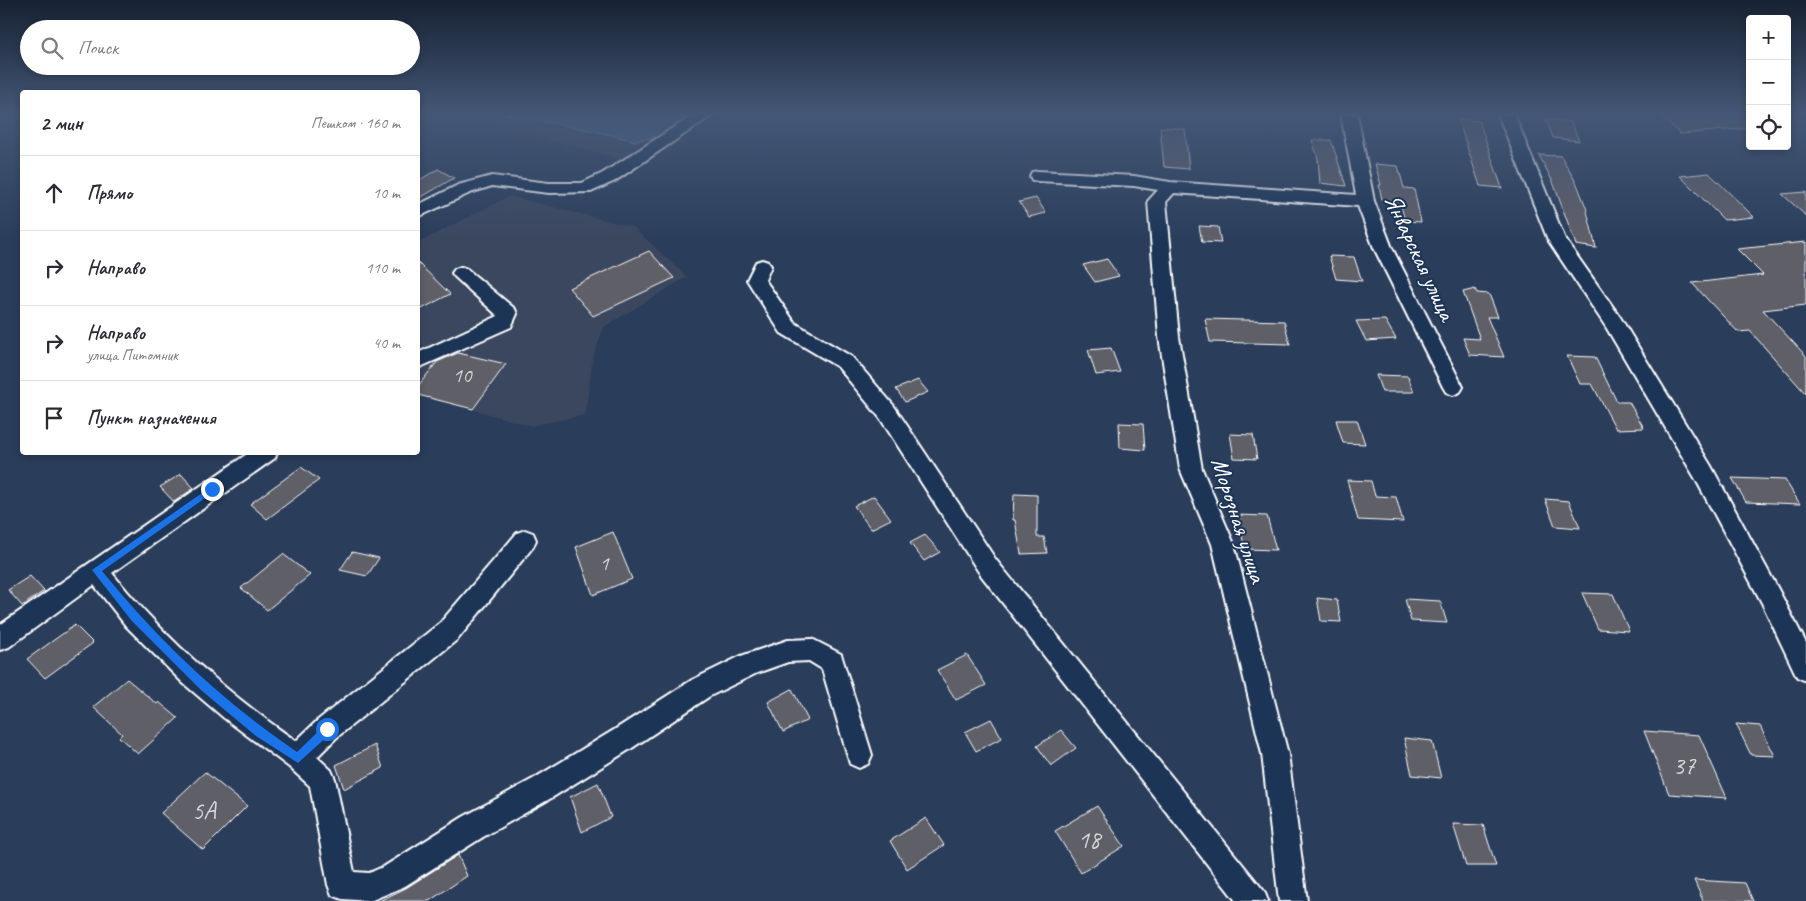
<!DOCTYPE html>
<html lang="ru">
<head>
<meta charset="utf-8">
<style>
	:root { --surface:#fff; --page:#f7f7f7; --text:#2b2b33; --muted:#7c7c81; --line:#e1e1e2 }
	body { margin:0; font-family:Caveat,sans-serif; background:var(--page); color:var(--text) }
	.controls { position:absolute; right:15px; top:15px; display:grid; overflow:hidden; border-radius:5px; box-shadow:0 2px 8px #0003 }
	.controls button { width:45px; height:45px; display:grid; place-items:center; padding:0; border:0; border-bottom:1px solid var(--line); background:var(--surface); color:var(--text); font:25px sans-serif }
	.stop { position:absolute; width:15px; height:15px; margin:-11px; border:4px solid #1a73e8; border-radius:50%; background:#fff }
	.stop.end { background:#1a73e8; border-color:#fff; box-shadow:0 1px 5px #0008 }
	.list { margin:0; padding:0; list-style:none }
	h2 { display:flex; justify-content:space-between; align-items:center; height:65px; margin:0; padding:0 20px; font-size:21px }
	h2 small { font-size:16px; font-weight:400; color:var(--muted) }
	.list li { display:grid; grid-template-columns:32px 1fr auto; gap:15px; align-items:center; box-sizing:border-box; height:75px; padding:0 20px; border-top:1px solid var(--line) }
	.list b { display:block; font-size:19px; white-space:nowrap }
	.list p { margin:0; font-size:16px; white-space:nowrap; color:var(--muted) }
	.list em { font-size:16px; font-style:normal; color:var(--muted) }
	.icon { flex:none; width:28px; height:28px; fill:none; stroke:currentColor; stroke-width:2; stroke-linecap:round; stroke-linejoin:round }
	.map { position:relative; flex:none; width:1806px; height:901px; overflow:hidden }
	.search { position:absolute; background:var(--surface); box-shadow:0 2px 8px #0003; left:20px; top:20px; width:400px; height:55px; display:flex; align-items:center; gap:12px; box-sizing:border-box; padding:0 18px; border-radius:28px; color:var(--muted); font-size:19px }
	.panel { position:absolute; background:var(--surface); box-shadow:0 2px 8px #0003; left:20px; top:90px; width:400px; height:365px; border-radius:5px }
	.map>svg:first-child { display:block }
	.built { fill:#3a475e }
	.water { fill:#476b8e; stroke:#91a6bb }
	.building { fill:#5e5e68; stroke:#fff }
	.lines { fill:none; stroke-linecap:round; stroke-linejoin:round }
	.minor-casing { stroke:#fff; stroke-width:4 }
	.minor { fill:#1d3557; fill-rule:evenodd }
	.route { fill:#1a73e8 }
	.labels { text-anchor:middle; stroke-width:4; stroke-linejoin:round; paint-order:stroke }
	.number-label { font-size:21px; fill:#d7d7d9 }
	.street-label { font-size:24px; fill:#fff; stroke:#1d3557 }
	.near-number-label { font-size:25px; fill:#d7d7d9 }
</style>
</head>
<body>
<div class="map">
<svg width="1806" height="901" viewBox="0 0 1806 901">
	<rect width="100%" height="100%" fill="#2a3d5a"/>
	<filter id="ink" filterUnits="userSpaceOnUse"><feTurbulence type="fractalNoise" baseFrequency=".02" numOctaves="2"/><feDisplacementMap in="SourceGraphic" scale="10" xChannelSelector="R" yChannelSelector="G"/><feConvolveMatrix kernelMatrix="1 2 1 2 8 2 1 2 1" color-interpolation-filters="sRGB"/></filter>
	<g filter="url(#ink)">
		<g class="built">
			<path d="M 472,114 L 690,114 L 620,159 L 471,120 Z"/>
			<path d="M 509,196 L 633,227 L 687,277 L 604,327 L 593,358 L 585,415 L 531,426 L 418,394 L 418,367 L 429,353 L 418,340 L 418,243 Z"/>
		</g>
		<path class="water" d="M 502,114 L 688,114 L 657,137 L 635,141 L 594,131 Z"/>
		<g class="building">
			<path d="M 1677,114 L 1750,114 L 1750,128 L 1680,134 L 1661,116 Z"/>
			<path d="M 1458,119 L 1479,121 L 1502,188 L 1480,186 Z"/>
			<path d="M 1546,119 L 1571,122 L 1579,141 L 1553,138 Z"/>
			<path d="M 1160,127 L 1185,129 L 1189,169 L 1164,167 Z"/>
			<path d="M 1312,140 L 1331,140 L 1346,186 L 1320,183 L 1318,159 Z"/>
			<path d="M 1539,155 L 1561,156 L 1577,184 L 1586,207 L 1596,248 L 1576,245 L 1553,182 Z"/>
			<path d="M 1375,164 L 1398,166 L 1404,188 L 1414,189 L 1421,222 L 1405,221 L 1400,202 L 1382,200 L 1379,185 L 1381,185 Z"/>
			<path d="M 438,169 L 454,178 L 418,199 L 418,181 Z"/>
			<path d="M 1709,173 L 1754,217 L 1724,220 L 1680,176 Z"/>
			<path d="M 1806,192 L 1806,216 L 1782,194 Z"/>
			<path d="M 1036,198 L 1046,213 L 1029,217 L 1019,202 Z"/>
			<path d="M 1199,226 L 1218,227 L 1221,243 L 1202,242 Z"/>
			<path d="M 1806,242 L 1806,305 L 1763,310 L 1806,356 L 1806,394 L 1750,331 L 1738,332 L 1692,283 L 1763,275 L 1737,249 Z"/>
			<path d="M 649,251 L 674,278 L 593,316 L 569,288 Z"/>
			<path d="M 1329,256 L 1354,257 L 1362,281 L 1336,279 Z"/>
			<path d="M 1107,259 L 1119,276 L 1095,282 L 1083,265 Z"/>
			<path d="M 418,263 L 450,294 L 418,311 Z"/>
			<path d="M 1475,289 L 1477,293 L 1489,294 L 1498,317 L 1487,317 L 1504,357 L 1470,355 L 1463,338 L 1480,339 L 1463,292 Z"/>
			<path d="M 1205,319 L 1284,321 L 1290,344 L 1210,342 Z"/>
			<path d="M 1385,320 L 1396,339 L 1366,341 L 1356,321 Z"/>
			<path d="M 1111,348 L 1120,372 L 1096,375 L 1088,350 Z"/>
			<path d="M 458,353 L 506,364 L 473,409 L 418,395 L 418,386 L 437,362 Z"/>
			<path d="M 1567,356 L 1595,357 L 1617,402 L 1629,402 L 1644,428 L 1616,429 L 1592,384 L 1580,384 Z"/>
			<path d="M 1376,375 L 1408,376 L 1414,392 L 1382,392 Z"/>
			<path d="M 918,380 L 928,392 L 905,402 L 896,389 Z"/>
			<path d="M 1336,420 L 1357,420 L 1365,444 L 1343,443 Z"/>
			<path d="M 1119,423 L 1143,424 L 1145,450 L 1120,448 Z"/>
			<path d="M 1230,434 L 1253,435 L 1257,459 L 1234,458 Z"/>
			<path d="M 301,467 L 319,480 L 267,519 L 250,504 Z"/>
			<path d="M 181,474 L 194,488 L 174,502 L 160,487 Z"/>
			<path d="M 1732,478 L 1785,480 L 1800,504 L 1746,502 Z"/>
			<path d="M 1347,480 L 1371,481 L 1375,496 L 1396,497 L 1403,522 L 1358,520 Z"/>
			<path d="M 1014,494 L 1037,495 L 1037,537 L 1044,537 L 1047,553 L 1021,554 L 1015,520 L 1013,520 Z"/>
			<path d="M 874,496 L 891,519 L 871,529 L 854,506 Z"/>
			<path d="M 1545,499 L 1569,501 L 1580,528 L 1555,526 Z"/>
			<path d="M 1237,515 L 1267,516 L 1276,550 L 1245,549 Z"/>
			<path d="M 613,532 L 632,579 L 593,595 L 576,547 Z"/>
			<path d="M 925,535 L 940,552 L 924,561 L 910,543 Z"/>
			<path d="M 352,552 L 379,558 L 367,576 L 340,570 Z"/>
			<path d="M 283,554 L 310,575 L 267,610 L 241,588 Z"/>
			<path d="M 30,576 L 44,591 L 22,606 L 8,590 Z"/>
			<path d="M 1582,593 L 1613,594 L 1629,631 L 1598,629 Z"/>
			<path d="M 1317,598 L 1337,600 L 1341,622 L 1321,621 Z"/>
			<path d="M 1405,599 L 1440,601 L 1447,623 L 1411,621 Z"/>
			<path d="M 75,625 L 93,643 L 45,678 L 27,659 Z"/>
			<path d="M 967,655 L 986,685 L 956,700 L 937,670 Z"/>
			<path d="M 127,679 L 157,704 L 159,702 L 178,718 L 138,754 L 119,737 L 122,734 L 93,707 Z"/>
			<path d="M 792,689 L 808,720 L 783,732 L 768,702 Z"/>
			<path d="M 991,719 L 1002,738 L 976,751 L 965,732 Z"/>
			<path d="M 1736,724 L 1760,726 L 1775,756 L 1751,755 Z"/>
			<path d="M 1061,730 L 1076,748 L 1051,766 L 1037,746 Z"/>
			<path d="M 1644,731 L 1699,735 L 1727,798 L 1669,794 Z"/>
			<path d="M 1404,738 L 1432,741 L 1441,778 L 1412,775 Z"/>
			<path d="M 375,745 L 383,768 L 344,789 L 336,765 Z"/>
			<path d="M 205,772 L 247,806 L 203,850 L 161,813 Z"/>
			<path d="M 598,783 L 611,817 L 582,832 L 570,797 Z"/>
			<path d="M 1097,806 L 1124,846 L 1081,873 L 1055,831 Z"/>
			<path d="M 926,818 L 944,845 L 907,869 L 890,841 Z"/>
			<path d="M 1453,824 L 1483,825 L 1496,866 L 1466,866 Z"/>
			<path d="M 458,855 L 467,876 L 429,901 L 379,901 L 406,888 Z"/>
			<path d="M 1694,880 L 1745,883 L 1753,901 L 1703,901 Z"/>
		</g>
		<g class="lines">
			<g class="minor-casing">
				<g id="minor">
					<path d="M 695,114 L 714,114 L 615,181 L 591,192 L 549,193 L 492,186 L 470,193 L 418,217 L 418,205 L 458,185 L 492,176 L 549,183 L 582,183 L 603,173 Z"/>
					<path d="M 1341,114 L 1357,114 L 1374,201 L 1392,248 L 1463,387 L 1460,392 L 1453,395 L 1446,392 L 1443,387 L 1374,248 L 1358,206 L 1174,193 L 1166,202 L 1179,337 L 1202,469 L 1234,544 L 1288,754 L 1307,901 L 1279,901 L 1262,754 L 1212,544 L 1180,469 L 1159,337 L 1148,201 L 1158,190 L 1134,186 L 1038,181 L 1032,180 L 1030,176 L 1032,172 L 1038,171 L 1134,176 L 1170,182 L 1356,195 Z"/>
					<path d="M 1498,114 L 1514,114 L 1565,239 L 1620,317 L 1711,466 L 1778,589 L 1806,643 L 1806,681 L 1797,677 L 1762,603 L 1695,478 L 1606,327 L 1548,240 Z"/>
					<path d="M 762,260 L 768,262 L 771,266 L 765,280 L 795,323 L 852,357 L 894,406 L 996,560 L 1264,891 L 1268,901 L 1236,901 L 980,574 L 880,418 L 838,367 L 781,333 L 747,280 L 756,262 Z"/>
					<path d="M 461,267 L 467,269 L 515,309 L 517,314 L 511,327 L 418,368 L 418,353 L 498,316 L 455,277 L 452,273 L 455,269 Z"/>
					<path d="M 250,452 L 277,452 L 275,458 L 112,573 C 164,638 228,694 296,741 L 318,720 L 440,623 L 517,533 L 525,530 L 533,533 L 536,540 L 533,547 L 458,639 L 336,738 L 317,757 L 331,770 L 335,779 L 354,872 L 369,873 L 385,866 L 463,817 L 533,779 L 614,730 L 692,680 L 741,656 L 788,640 L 812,639 L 841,654 L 872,755 L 868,764 L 859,768 L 850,764 L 822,669 L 809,661 L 788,662 L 757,673 L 710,696 L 632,748 L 553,797 L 483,837 L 405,886 L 370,901 L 342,899 L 332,895 L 328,885 L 310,786 L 289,767 L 224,718 L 183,683 L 126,626 L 94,585 L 9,647 L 0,650 L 0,625 Z"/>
				</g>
			</g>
			<use href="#minor" class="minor"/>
		</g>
	</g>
	<linearGradient id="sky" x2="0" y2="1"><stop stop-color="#172232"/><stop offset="0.47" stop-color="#445776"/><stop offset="1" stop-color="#445776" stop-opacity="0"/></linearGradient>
	<rect width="1806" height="241" fill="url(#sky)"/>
	<path class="route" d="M 212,486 L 215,487 L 215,491 L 102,571 C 159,641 222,701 297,752 L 324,726 L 331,726 L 331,733 L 298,763 L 256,736 L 202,691 L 131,620 L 92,570 Z"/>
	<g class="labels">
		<g class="number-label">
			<text x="462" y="382">10</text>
			<text x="604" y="570">1</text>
		</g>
		<g class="street-label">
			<text transform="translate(1420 257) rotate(65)" y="8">Январская улица</text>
			<text transform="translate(1239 520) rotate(72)" y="8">Морозная улица</text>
		</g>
		<g class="near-number-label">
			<text x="1684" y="774">37</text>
			<text x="204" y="819">5А</text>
			<text x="1089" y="848">18</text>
		</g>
	</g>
</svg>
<div class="controls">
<button>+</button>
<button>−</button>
<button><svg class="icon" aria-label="locate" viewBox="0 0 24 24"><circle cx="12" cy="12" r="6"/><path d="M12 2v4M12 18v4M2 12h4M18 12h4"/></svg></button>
</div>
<div class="stop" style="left:327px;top:729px"></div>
<div class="stop end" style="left:212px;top:489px"></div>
<div class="search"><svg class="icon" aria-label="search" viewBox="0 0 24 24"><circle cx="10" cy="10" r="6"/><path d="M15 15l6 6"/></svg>Поиск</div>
<section class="panel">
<h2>2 мин<small>Пешком · 160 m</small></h2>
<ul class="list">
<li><svg class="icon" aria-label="ahead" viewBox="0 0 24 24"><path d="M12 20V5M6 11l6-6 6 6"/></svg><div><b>Прямо</b></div><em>10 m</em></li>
<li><svg class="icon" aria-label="right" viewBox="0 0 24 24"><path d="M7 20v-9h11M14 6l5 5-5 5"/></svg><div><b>Направо</b></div><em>110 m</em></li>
<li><svg class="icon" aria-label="right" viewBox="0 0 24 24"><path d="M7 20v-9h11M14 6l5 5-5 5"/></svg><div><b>Направо</b><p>улица Питомник</p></div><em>40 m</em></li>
<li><svg class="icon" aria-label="arrive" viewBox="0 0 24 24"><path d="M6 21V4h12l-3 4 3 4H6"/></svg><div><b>Пункт назначения</b></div></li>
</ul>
</section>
</div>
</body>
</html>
